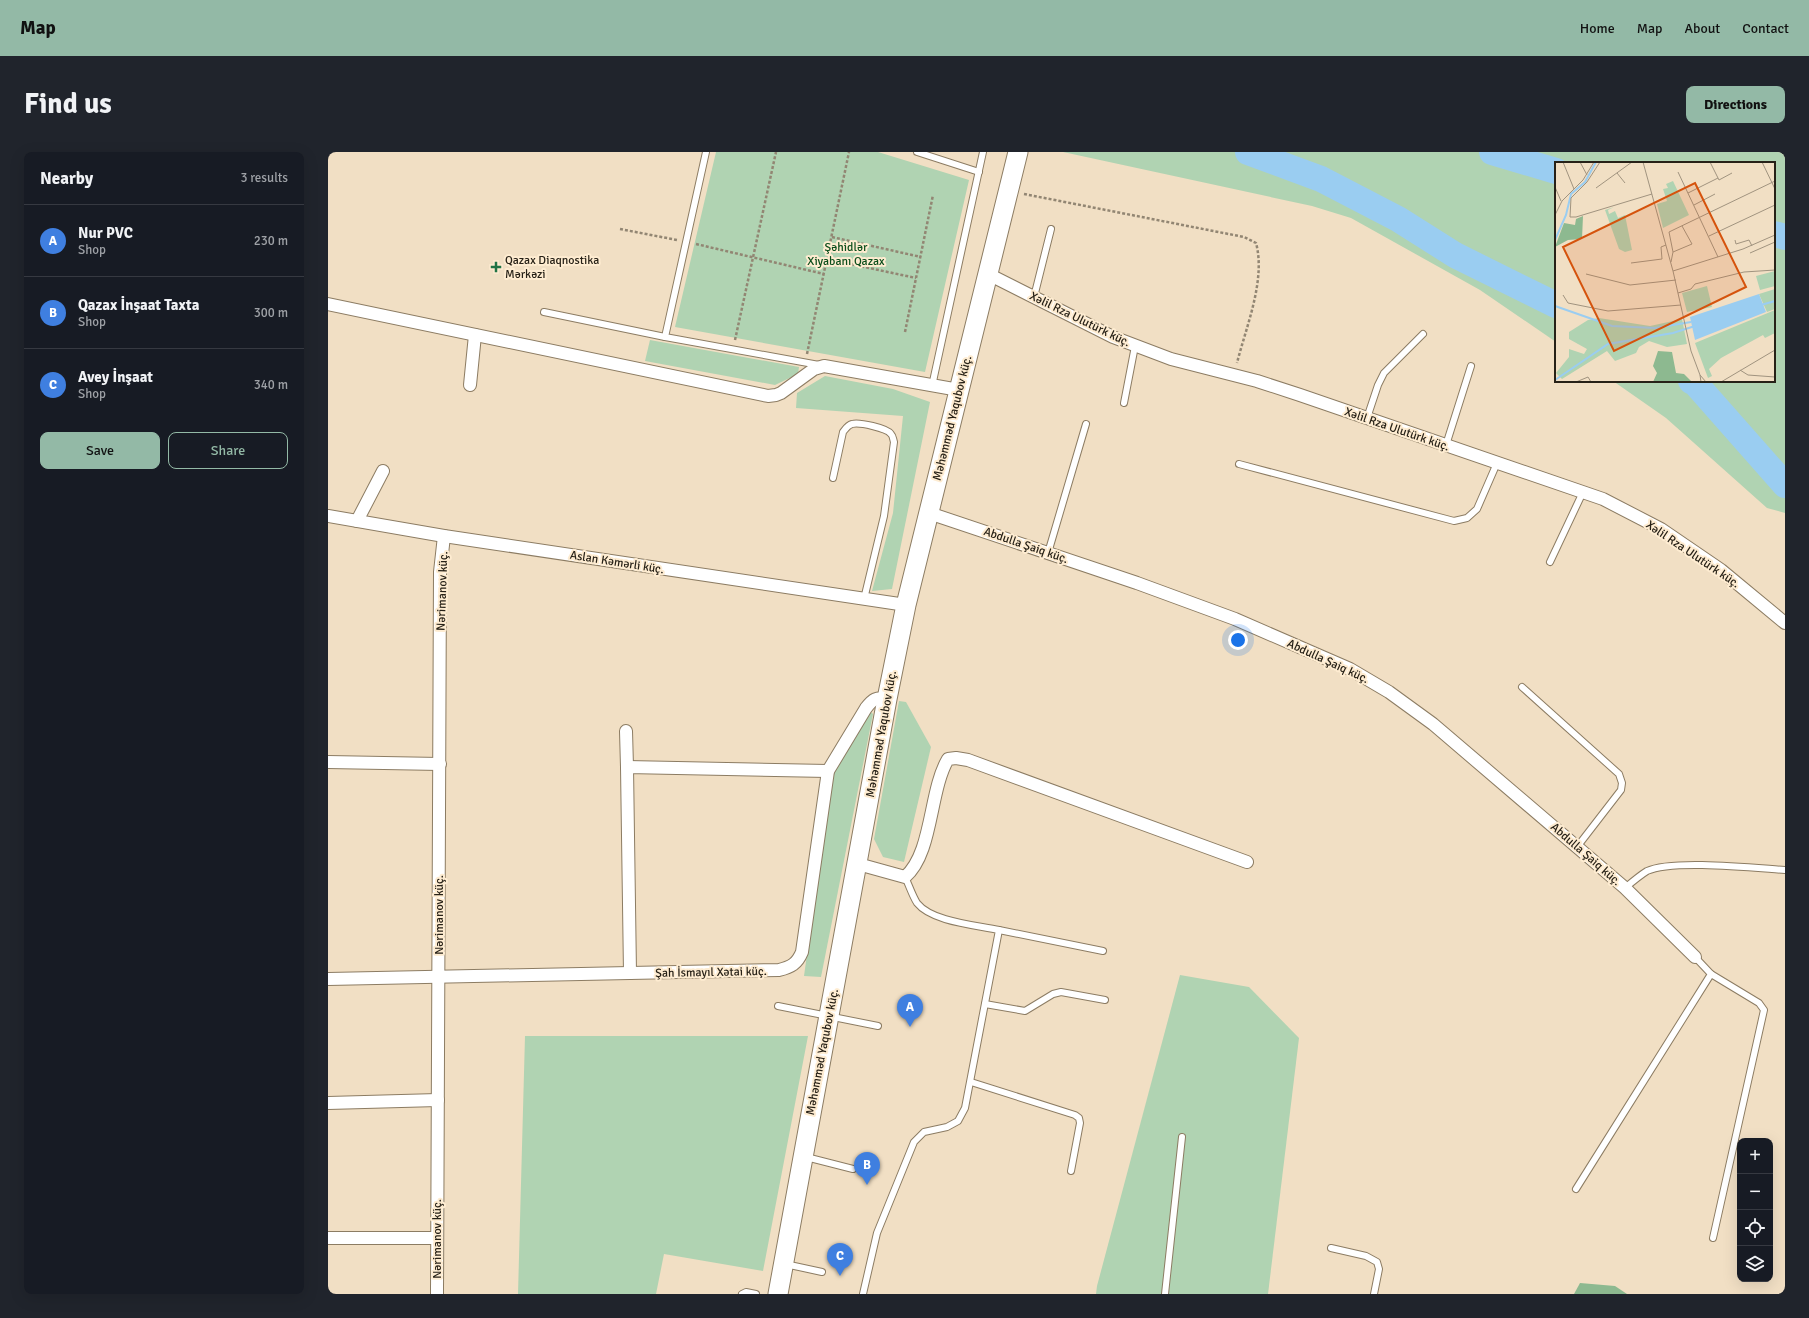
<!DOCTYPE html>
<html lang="en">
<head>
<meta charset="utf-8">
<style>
	:root { --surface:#171b24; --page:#20242c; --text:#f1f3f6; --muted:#9ea1a6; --line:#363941; --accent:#93b9a6 }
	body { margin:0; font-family:Signika,sans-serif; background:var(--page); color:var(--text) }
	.controls { position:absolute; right:12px; bottom:12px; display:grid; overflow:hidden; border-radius:8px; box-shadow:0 4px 16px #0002 }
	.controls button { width:36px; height:36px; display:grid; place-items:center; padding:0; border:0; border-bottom:1px solid var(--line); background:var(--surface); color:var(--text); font:20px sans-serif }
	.you { position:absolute; left:910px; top:488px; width:14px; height:14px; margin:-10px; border:3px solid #fff; border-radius:50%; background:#1a73e8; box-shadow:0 0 0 6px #1a73e833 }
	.badge { display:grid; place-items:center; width:26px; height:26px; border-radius:50%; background:var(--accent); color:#fff; font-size:13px; font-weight:700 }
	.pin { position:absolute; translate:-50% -33px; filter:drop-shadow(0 1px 2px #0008) }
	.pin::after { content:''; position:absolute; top:21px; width:14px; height:12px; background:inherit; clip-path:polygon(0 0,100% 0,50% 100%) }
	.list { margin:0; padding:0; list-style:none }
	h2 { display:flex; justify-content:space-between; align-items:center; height:52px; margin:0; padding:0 16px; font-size:17px }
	h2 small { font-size:13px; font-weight:400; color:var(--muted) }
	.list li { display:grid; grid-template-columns:26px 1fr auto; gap:12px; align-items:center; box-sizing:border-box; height:72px; padding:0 16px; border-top:1px solid var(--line) }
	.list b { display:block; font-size:15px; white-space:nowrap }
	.list p { margin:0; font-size:13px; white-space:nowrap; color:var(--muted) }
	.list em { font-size:13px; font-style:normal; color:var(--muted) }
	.actions { display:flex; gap:8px; padding:12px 16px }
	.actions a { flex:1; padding:9px 0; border:1px solid var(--accent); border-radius:8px; text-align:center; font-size:14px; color:var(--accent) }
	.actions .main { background:var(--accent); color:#111 }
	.icon { flex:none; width:22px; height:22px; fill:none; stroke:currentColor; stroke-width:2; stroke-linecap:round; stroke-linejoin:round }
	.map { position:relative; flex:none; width:1457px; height:1142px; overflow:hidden; border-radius:8px }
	header { display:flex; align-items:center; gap:24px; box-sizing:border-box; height:56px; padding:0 20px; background:var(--accent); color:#111 }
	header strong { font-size:19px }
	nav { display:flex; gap:22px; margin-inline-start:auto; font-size:14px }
	.intro { display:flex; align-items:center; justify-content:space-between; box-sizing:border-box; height:96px; padding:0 24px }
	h1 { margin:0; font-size:28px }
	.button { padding:10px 18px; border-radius:8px; background:var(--accent); color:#111; font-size:14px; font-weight:700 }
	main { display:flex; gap:24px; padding:0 24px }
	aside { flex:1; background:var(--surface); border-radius:8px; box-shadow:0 4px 16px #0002 }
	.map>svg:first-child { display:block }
	.green { fill:#b0d3b2 }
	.forest { fill:#8db990 }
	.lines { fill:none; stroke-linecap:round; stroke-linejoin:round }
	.river { stroke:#9acdf1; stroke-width:26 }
	.lane-casing { stroke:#8c7c63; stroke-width:8 }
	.street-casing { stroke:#8c7c63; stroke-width:14 }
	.primary-casing { stroke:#8c7c63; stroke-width:21 }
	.path { stroke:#928673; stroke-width:2.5; stroke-dasharray:3 2; stroke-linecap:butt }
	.lane { stroke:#fff; stroke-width:6 }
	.street { stroke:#fff; stroke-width:12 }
	.primary { stroke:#fff; stroke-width:19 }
	.poi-dot { fill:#217345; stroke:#feecd1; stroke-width:1.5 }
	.labels { text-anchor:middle; stroke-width:4; stroke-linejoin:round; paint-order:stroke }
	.park-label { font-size:12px; fill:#0b4e1b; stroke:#feecd1 }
	.poi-label { font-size:12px; fill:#272117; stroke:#feecd1; text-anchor:start }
	.street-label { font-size:12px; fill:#272117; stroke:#feecd1 }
	.inset-river { fill:none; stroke:#9acdf1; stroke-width:2 }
	.inset-road { fill:none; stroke:#a0937f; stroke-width:1 }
	.view { fill:#d5530d; fill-opacity:0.15; stroke:#d5530d; stroke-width:2 }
	.inset-edge { fill:none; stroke:#272117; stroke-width:2 }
</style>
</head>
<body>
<header>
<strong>Map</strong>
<nav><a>Home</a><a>Map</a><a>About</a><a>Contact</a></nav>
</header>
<div class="intro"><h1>Find us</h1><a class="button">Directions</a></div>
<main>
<aside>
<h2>Nearby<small>3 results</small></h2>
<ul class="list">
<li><span class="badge" style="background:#3f7fe0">A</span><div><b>Nur PVC</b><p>Shop</p></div><em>230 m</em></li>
<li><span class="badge" style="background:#3f7fe0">B</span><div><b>Qazax İnşaat Taxta</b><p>Shop</p></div><em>300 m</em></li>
<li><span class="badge" style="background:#3f7fe0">C</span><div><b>Avey İnşaat</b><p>Shop</p></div><em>340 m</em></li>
</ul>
<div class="actions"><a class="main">Save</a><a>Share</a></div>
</aside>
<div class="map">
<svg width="1457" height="1142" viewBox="0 0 1457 1142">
	<rect width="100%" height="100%" fill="#f1dfc4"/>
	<g class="green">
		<path d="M 388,0 L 550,0 L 641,28 L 597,220 L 347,175 Z"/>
		<path d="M 735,0 L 1457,0 L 1457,361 L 1439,356 L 1338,266 L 1285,229 L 1446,229 L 1446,11 L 1228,11 L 1228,190 L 1152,138 L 1023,66 L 984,54 Z"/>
		<path d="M 322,188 L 471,215 L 470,222 L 447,233 L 317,209 Z"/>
		<path d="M 497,224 L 565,237 L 602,250 L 564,437 L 544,439 L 565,361 L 575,264 L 468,256 L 469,241 Z"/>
		<path d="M 571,549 L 578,550 L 603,595 L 576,710 L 555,705 L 546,687 Z"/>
		<path d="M 542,559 L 545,562 L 493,825 L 476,824 L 504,623 Z"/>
		<path d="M 852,823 L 921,835 L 971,886 L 940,1142 L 768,1142 L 769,1134 Z"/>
		<path d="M 197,884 L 480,884 L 435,1119 L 336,1102 L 328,1142 L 190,1142 Z"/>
	</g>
	<path class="forest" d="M 1252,1131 L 1287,1134 L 1299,1142 L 1246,1142 Z"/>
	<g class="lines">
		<g class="river">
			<path d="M 920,0 L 993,27 L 1070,67 L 1127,103 L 1228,153"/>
			<path d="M 1164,0 L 1228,19"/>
			<path d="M 1446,82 L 1457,85"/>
			<path d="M 1363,229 L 1367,231 L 1457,333"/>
		</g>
		<g class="lane-casing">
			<g id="lane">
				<path d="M 378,0 L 337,185 L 491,213"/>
				<path d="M 589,0 L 651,20"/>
				<path d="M 706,145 L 723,77"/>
				<path d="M 216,160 L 337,185"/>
				<path d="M 604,234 L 655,0"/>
				<path d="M 796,251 L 807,194"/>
				<path d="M 1039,266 L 1050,233 L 1056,221 L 1095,182"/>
				<path d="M 1118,293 L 1143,214"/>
				<path d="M 911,312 L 1126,369 L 1139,366 L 1149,357 L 1169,311"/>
				<path d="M 505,326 L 515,280 C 518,276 520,273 524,272 C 531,270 559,276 563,282 C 565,284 565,287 566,290 L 556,364 L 536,447"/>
				<path d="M 720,401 L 758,272"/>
				<path d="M 1222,410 L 1255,340"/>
				<path d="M 1194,535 L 1291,622 L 1294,631 L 1293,638 L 1249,695"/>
				<path d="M 1297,736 C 1304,730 1311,724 1319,719 C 1344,707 1427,716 1457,718"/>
				<path d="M 671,778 L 775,799"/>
				<path d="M 1383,822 L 1431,851 L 1436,858 L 1385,1086"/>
				<path d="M 657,852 L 697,859 L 725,842 L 733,840 L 777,848"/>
				<path d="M 450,854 L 550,874"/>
				<path d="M 643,930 L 747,963 L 751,966 L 752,971 L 743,1019"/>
				<path d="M 478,1005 L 525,1017"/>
				<path d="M 1248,1037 L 1383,822 L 1367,805"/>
				<path d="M 1003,1096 L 1038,1104 L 1049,1110 L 1051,1117 L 1046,1142"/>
				<path d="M 457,1112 L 494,1120"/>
				<path d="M 414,1142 L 418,1140 L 428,1142"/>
				<path d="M 535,1142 L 549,1081 L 586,990 L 596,980 L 619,975 L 630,969 L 637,956 L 671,778 C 648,773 604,770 589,751 C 584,743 581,733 577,725"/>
				<path d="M 837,1142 L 854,985"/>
			</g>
		</g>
		<g class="street-casing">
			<g id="street">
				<path d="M 660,122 L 785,185 L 843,207 L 929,229 L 972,243 L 1275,347 L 1333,377 L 1393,418 L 1457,471"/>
				<path d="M 0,152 L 440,244 L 448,243 L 453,241 L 486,217 L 496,214 L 631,238"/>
				<path d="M 142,233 L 147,183"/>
				<path d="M 601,361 L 809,431 L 907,467 L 1022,517 L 1061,540 L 1105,572 L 1297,736 L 1367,805"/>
				<path d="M 0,364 L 116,384 L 578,453"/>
				<path d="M 29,369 L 55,319"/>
				<path d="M 298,579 L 299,615"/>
				<path d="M 0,610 L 112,612"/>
				<path d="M 530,712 L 577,725 C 605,701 601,639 620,607 L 628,606 L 640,608 L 919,710"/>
				<path d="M 302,821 L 299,615 L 500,619"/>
				<path d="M 0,827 L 451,818 C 463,815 469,812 474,800 L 500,619 L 538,556 C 545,547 548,545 559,547"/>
				<path d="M 0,951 L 110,948"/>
				<path d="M 0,1086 L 109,1086"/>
				<path d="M 109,1142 L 112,420 L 116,384"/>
			</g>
		</g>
		<g class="primary-casing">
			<path id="primary" d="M 450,1142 L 559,547 L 578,453 L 690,0"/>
		</g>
		<g class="path">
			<path d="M 696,42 L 916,85 L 928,91 C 938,128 918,175 909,211"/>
			<path d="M 292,77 L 349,88"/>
			<path d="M 504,85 L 593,105"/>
			<path d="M 368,92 L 496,122"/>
			<path d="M 499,107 L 588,126"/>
			<path d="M 577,180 L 605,43"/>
			<path d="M 407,188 L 448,0"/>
			<path d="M 479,202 L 521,0"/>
		</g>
		<use href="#lane" class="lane"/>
		<use href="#street" class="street"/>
		<use href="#primary" class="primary"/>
	</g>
	<path class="poi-dot" d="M166 109h4v4h4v4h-4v4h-4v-4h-4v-4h4z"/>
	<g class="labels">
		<g class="park-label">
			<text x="518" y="99">Şəhidlər<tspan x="518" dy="14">Xiyabanı Qazax</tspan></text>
		</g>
		<g class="poi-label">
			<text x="177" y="112">Qazax Diaqnostika<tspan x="177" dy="14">Mərkəzi</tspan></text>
		</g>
		<g class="street-label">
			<text transform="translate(752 167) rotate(26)" y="4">Xəlil Rza Ulutürk küç.</text>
			<text transform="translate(624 266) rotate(-76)" y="4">Məhəmməd Yaqubov küç.</text>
			<text transform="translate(1069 277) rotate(19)" y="4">Xəlil Rza Ulutürk küç.</text>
			<text transform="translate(698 393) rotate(19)" y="4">Abdulla Şaiq küç.</text>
			<text transform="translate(1365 402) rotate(34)" y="4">Xəlil Rza Ulutürk küç.</text>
			<text transform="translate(289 410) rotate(9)" y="4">Aslan Kəmərli küç.</text>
			<text transform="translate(114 439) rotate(-88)" y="4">Nərimanov küç.</text>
			<text transform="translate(1000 509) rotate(25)" y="4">Abdulla Şaiq küç.</text>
			<text transform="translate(553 582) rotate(-80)" y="4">Məhəmməd Yaqubov küç.</text>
			<text transform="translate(1258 702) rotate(41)" y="4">Abdulla Şaiq küç.</text>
			<text transform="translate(111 763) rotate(-90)" y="4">Nərimanov küç.</text>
			<text transform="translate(383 820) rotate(-1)" y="4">Şah İsmayıl Xətai küç.</text>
			<text transform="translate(494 900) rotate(-79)" y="4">Məhəmməd Yaqubov küç.</text>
			<text transform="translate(109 1087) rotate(-90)" y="4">Nərimanov küç.</text>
		</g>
	</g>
	<g transform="translate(1227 10)">
		<rect width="220" height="220" fill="#f1dfc4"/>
		<path d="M 118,19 L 134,53 L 108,66 L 102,42 L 112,39 L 108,27 L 113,26 L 111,22 ZM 59,45 L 53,48 L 54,52 L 60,49 L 63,56 L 70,53 L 77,88 L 70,90 L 64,87 L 50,48 ZM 220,109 L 220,124 L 205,128 L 201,114 ZM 152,124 L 157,145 L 132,150 L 127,131 ZM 220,127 L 220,147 L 212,150 L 204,132 ZM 220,148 L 220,171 L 210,176 L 208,173 L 166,196 L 154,207 L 157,214 L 153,216 L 140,181 ZM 44,156 L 95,164 L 127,157 L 132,182 L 112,185 L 94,179 L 84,185 L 81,191 L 60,199 L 52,189 L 7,217 L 1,211 L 14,195 L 14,187 L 29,192 L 32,187 L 14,177 L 14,170 L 33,158 Z" fill="#b0d3b2"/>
		<path d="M 28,54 L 27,77 L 13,78 L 0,85 L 9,61 L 20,63 L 21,57 ZM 103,189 L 117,190 L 121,211 L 129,212 L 137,220 L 98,220 L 102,211 L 98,204 Z" fill="#8db990"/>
		<path d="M 204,132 L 211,150 L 140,178 L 135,155 Z" fill="#9acdf1"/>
		<path class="inset-river" d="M 0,78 L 11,53 L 16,32 L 30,20 L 41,0M 206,143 L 220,139M 0,144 L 57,164 L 100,166 L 136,160M 0,218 L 53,182 L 118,171 L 140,164"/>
		<path class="inset-road" d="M 8,0 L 19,27M 25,0 L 32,13M 45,0 L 32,20 L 16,36 L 15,55 L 21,55 L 97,32M 88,0 L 118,109 L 136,189 L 145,213M 155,0 L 164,18 L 177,11M 207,0 L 220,27M 123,10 L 163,95M 62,11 L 70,21M 0,25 L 6,39M 41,26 L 77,0M 133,31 L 163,16M 139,43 L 160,32M 0,53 L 7,39 L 28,18 L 39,0M 154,74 L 220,43M 180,78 L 181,82 L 194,78 L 197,84M 118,90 L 137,82 L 127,64M 195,91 L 220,80M 116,100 L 118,90 L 114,70 L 220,19M 76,101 L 107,97 L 106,85 L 111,83M 118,109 L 188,87 L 220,73M 31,112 L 75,123 L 121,118M 123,131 L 136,127 L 140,122 L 189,110 L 220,108M 8,133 L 13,141 L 53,149 L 126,143M 185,208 L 193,213 L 220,215M 21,220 L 33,215 L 36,220M 146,220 L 145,213 L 151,220M 166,220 L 220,188"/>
		<path class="view" d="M 140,21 L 191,125 L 59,189 L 8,85 Z"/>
		<rect width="220" height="220" class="inset-edge"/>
	</g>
</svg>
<div class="controls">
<button>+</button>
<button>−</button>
<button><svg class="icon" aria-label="locate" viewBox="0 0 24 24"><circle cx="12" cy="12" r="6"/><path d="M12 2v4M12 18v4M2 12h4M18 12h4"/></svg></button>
<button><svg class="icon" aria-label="layers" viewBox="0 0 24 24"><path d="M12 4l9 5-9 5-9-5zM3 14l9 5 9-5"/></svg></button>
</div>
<div class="you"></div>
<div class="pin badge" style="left:582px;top:875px;background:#3f7fe0">A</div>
<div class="pin badge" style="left:539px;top:1033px;background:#3f7fe0">B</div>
<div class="pin badge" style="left:512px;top:1124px;background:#3f7fe0">C</div>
</div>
</main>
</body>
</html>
